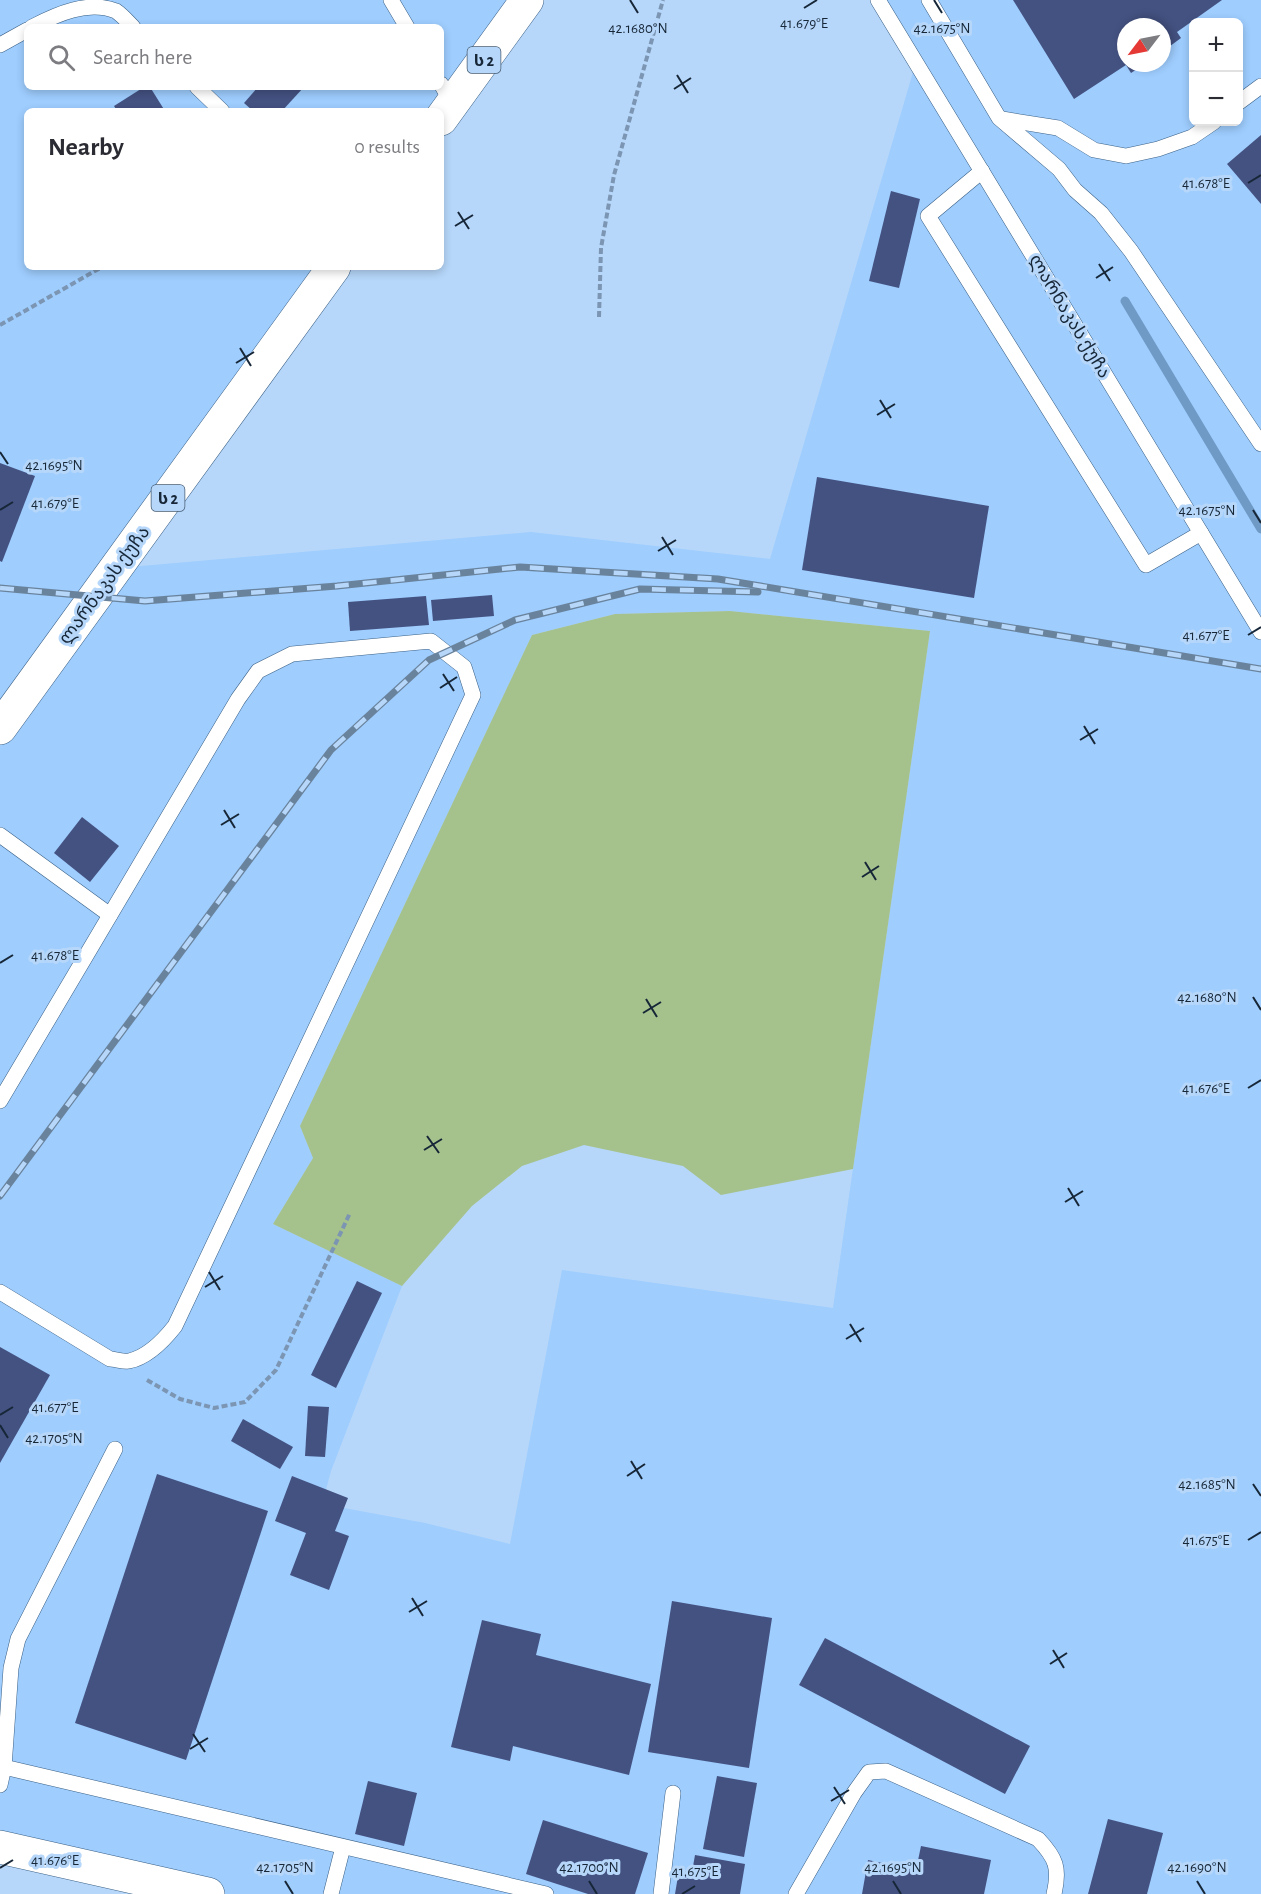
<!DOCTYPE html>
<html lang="en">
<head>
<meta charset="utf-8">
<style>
	:root { --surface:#fff; --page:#f2f2f3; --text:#2b2b33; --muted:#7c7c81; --line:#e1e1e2 }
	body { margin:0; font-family:"Alegreya Sans","Noto Sans Georgian",sans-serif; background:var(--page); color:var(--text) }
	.controls { position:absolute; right:18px; top:18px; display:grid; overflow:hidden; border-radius:9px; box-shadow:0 3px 9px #0003 }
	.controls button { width:54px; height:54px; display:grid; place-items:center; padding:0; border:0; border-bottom:2px solid var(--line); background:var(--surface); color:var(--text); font:30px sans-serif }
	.compass { position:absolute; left:1117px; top:18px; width:54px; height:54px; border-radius:50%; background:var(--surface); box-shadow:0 3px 9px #0003; rotate:238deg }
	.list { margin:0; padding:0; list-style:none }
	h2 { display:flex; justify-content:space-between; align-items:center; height:78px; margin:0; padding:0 24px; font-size:26px }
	h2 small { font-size:20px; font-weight:400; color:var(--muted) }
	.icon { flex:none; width:33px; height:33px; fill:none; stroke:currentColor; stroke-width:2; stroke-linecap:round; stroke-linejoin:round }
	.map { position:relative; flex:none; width:1261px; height:1894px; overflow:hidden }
	.search { position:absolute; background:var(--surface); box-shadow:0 3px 9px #0003; left:24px; top:24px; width:420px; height:66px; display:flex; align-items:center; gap:15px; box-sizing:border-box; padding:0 21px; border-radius:9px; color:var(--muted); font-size:22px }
	.panel { position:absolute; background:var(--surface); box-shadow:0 3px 9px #0003; left:24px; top:108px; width:420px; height:162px; border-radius:9px }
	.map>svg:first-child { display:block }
	.built { fill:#9ecdfe; fill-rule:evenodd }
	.green { fill:#a6c28c }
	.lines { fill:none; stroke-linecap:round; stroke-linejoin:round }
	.stream { stroke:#6f9ac6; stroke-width:9 }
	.building { fill:#445282 }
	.service-casing { stroke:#3a6086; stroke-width:16 }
	.secondary-casing { stroke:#3a6086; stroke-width:34 }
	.trunk-casing { stroke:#3a6086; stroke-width:34 }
	.path { stroke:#7b95b2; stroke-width:4; stroke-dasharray:6 3; stroke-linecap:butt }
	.service { stroke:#fff; stroke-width:15 }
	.secondary { stroke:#fff; stroke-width:33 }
	.trunk { stroke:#fff; stroke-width:33 }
	.rail-casing { stroke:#6a839d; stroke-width:7 }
	.rail { stroke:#b6d7fa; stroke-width:4.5; stroke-dasharray:14; stroke-linecap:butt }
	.ticks { fill:none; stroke:#172738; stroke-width:2 }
	.labels { text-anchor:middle; stroke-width:6; stroke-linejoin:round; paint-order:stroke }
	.shield { fill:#b6d7fa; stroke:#475c72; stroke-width:1.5 }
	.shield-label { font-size:16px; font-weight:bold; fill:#172738 }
	.street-label { font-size:18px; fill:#172738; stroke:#b6d7fa }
	.ticks-label { font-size:15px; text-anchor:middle; fill:#172738; stroke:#b6d7fa; stroke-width:6; stroke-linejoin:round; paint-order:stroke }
</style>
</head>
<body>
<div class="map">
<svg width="1261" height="1894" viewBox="0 0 1261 1894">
	<rect width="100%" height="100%" fill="#b6d7fa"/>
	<path class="built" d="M 0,0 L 527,0 L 441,111 L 27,111 L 27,267 L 334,267 L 118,568 L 531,532 L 770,559 L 916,62 L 878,0 L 1261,0 L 1261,1894 L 208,1894 L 0,1847 ZM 1194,22 L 1238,22 L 1238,122 L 1194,122 ZM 27,27 L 441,27 L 441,87 L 27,87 ZM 1126,27 L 1162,27 L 1162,63 L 1126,63 ZM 730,611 L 930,631 L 833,1308 L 562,1270 L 510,1544 L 425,1523 L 322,1504 L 331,1471 L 402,1286 L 273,1224 L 313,1158 L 300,1126 L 532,635 L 615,614 Z"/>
	<path class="green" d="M 730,611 L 930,631 L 853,1169 L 721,1195 L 683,1166 L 584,1145 L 522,1166 L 472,1206 L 402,1286 L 273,1224 L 313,1158 L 300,1126 L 532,635 L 615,614 Z"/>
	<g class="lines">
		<path class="stream" d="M 1125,301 L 1261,529"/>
	</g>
	<g class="building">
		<path d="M 1013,0 L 1222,0 L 1177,32 L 1181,38 L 1162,52 L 1162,27 L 1126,27 L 1126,63 L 1146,63 L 1131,73 L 1126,65 L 1074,99 Z"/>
		<path d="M 144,87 L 150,87 L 165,111 L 117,111 L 114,106 Z"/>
		<path d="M 258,87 L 304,87 L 282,111 L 253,111 L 244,103 Z"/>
		<path d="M 1261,135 L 1261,204 L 1227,164 Z"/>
		<path d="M 891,191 L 920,199 L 899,288 L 869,281 Z"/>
		<path d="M 0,463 L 35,476 L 2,562 L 0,561 Z"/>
		<path d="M 817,477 L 989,506 L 974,598 L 802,570 Z"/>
		<path d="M 492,595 L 494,616 L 433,621 L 431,600 Z"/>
		<path d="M 426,596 L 429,625 L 350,631 L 348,602 Z"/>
		<path d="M 82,817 L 119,846 L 90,882 L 54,853 Z"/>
		<path d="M 357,1281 L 382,1293 L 336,1388 L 311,1375 Z"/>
		<path d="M 0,1347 L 50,1375 L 0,1463 Z"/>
		<path d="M 308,1406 L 329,1407 L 325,1457 L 305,1456 Z"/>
		<path d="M 243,1419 L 293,1447 L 280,1469 L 231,1441 Z"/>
		<path d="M 157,1474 L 268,1511 L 186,1760 L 75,1723 Z"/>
		<path d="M 292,1476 L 348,1498 L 335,1531 L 349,1536 L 329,1590 L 290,1575 L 306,1533 L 275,1521 Z"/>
		<path d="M 672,1601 L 772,1618 L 749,1768 L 648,1752 Z"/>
		<path d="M 482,1620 L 541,1634 L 536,1655 L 651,1684 L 629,1775 L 513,1746 L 510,1761 L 451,1747 Z"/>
		<path d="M 825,1638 L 1030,1746 L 1005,1794 L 799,1685 Z"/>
		<path d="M 717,1776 L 757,1783 L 744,1857 L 703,1849 Z"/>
		<path d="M 368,1781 L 417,1793 L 404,1846 L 355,1834 Z"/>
		<path d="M 1108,1819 L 1163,1833 L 1147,1894 L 1088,1894 Z"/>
		<path d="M 543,1820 L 648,1853 L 635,1894 L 588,1894 L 526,1874 Z"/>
		<path d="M 921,1846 L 991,1860 L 984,1894 L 862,1894 L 868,1860 L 916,1870 Z"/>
		<path d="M 695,1855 L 745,1864 L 740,1894 L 675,1894 L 679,1870 L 692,1872 Z"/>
	</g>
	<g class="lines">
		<g class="service-casing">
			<g id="service">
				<path d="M 391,0 L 407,27"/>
				<path d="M 878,0 L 1261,632"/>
				<path d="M 929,0 L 999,118 L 1059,169 L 1075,190 L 1101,213 L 1131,251 L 1261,444"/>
				<path d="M 32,27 C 57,14 88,0 116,11 C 122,15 128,22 133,27"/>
				<path d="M 0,45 L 27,30"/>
				<path d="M 441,84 L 452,103"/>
				<path d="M 197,87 L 222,111"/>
				<path d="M 1238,103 L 1261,86"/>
				<path d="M 1002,119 L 1058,128 L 1094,150 L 1126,156 L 1158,149 L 1192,137 L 1214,122"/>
				<path d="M 982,171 L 928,216 L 1146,565 L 1201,533"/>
				<path d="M 0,835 L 110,915"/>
				<path d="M 0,1101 L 238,699 L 258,671 L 292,654 L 431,641 L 464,667 L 473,695 L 175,1326 C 164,1340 148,1357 129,1361 C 124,1362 115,1359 110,1359 L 0,1292"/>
				<path d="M 4,1767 L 546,1894"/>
				<path d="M 0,1785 L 4,1767 L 11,1668 L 18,1639 L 115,1449"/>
				<path d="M 331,1894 L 343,1847"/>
				<path d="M 661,1894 L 673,1793"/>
				<path d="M 796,1894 L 854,1793 L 869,1772 L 886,1771 L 1038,1839 C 1056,1858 1060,1868 1054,1894"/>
			</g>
		</g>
		<g class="secondary-casing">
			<path id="secondary" d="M 0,1847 L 208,1894"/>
		</g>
		<g class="trunk-casing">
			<g id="trunk">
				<path d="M 441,119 L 527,0"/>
				<path d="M 0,728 L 334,267"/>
			</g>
		</g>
		<g class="path">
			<path d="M 599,317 L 601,248 L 614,175 L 663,0"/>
			<path d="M 0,325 L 102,267"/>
			<path d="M 147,1380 L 180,1399 L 214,1408 L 245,1402 L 276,1370 L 350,1213"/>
		</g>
		<use href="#service" class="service"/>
		<use href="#secondary" class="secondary"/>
		<use href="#trunk" class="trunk"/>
		<g class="rail-casing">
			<g id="rail">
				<path d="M 0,588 L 145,601 L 337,586 L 520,567 L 718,579 L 1261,669"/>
				<path d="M 0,1196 L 331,750 L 429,660 L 515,620 L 640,589 L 758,592"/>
			</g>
		</g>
		<use href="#rail" class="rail"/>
	</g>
	<path class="ticks" d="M 630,0 L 638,13M 934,0 L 942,13M 804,8 L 817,0M 677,75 L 688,93M 674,89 L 691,78M 1248,183 L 1261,175M 458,212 L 469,229M 455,226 L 473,215M 1099,264 L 1110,281M 1096,278 L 1113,267M 240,348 L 251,366M 236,363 L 254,352M 880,400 L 891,418M 877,415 L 895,404M 0,452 L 8,464M 0,510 L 13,502M 1253,510 L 1261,523M 662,537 L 673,555M 658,551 L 676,540M 1248,635 L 1261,627M 443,674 L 454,691M 440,688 L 457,677M 1084,726 L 1095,744M 1080,740 L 1098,729M 224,810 L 235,828M 221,825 L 239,814M 865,862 L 876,880M 862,877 L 879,866M 0,963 L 13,955M 1253,997 L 1261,1010M 646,999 L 657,1017M 643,1013 L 661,1002M 1248,1088 L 1261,1080M 427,1136 L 439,1153M 424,1150 L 442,1139M 1068,1188 L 1079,1206M 1065,1202 L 1083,1191M 209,1272 L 220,1290M 205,1287 L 223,1276M 850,1324 L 861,1342M 846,1339 L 864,1328M 0,1415 L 13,1407M 0,1425 L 8,1438M 631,1461 L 642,1479M 627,1476 L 645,1464M 1253,1484 L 1261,1496M 1248,1540 L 1261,1532M 412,1598 L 423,1616M 409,1612 L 427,1601M 1053,1650 L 1064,1668M 1050,1664 L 1067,1653M 193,1734 L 205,1752M 190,1749 L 208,1738M 834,1787 L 845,1804M 831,1801 L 849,1790M 0,1868 L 13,1860M 285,1881 L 293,1894M 589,1881 L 597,1894M 893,1881 L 901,1894M 1197,1881 L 1205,1894M 682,1894 L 695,1886"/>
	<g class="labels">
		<g class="shield">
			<rect x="467.5" y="47" width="33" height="26" rx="4.5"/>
			<rect x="151.5" y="485" width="33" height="26" rx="4.5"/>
		</g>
		<g class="shield-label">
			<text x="484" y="66">ს 2</text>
			<text x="168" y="504">ს 2</text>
		</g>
		<g class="street-label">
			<text transform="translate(1070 316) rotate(59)" y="6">ლარნაკას ქუჩა</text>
			<text transform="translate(104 585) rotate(-54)" y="6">ლარნაკას ქუჩა</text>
		</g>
	</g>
	<g class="ticks-label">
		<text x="804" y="28">41.679°E</text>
		<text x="942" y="33">42.1675°N</text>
		<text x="638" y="33">42.1680°N</text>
		<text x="1206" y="188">41.678°E</text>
		<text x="54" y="470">42.1695°N</text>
		<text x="55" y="508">41.679°E</text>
		<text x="1207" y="515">42.1675°N</text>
		<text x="1206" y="640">41.677°E</text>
		<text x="55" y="960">41.678°E</text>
		<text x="1207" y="1002">42.1680°N</text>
		<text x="1206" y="1093">41.676°E</text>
		<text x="55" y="1412">41.677°E</text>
		<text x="54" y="1443">42.1705°N</text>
		<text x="1207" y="1489">42.1685°N</text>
		<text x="1206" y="1545">41.675°E</text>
		<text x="55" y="1865">41.676°E</text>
		<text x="285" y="1872">42.1705°N</text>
		<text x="589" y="1872">42.1700°N</text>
		<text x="893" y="1872">42.1695°N</text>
		<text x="1197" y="1872">42.1690°N</text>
		<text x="695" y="1876">41.675°E</text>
	</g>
</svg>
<div class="controls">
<button>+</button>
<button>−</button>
</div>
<svg class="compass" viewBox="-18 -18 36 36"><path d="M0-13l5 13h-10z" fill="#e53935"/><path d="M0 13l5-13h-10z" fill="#7c7c81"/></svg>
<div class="search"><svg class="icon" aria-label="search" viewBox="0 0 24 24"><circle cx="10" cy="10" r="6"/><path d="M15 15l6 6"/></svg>Search here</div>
<section class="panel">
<h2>Nearby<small>0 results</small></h2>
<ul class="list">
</ul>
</section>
</div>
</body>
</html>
